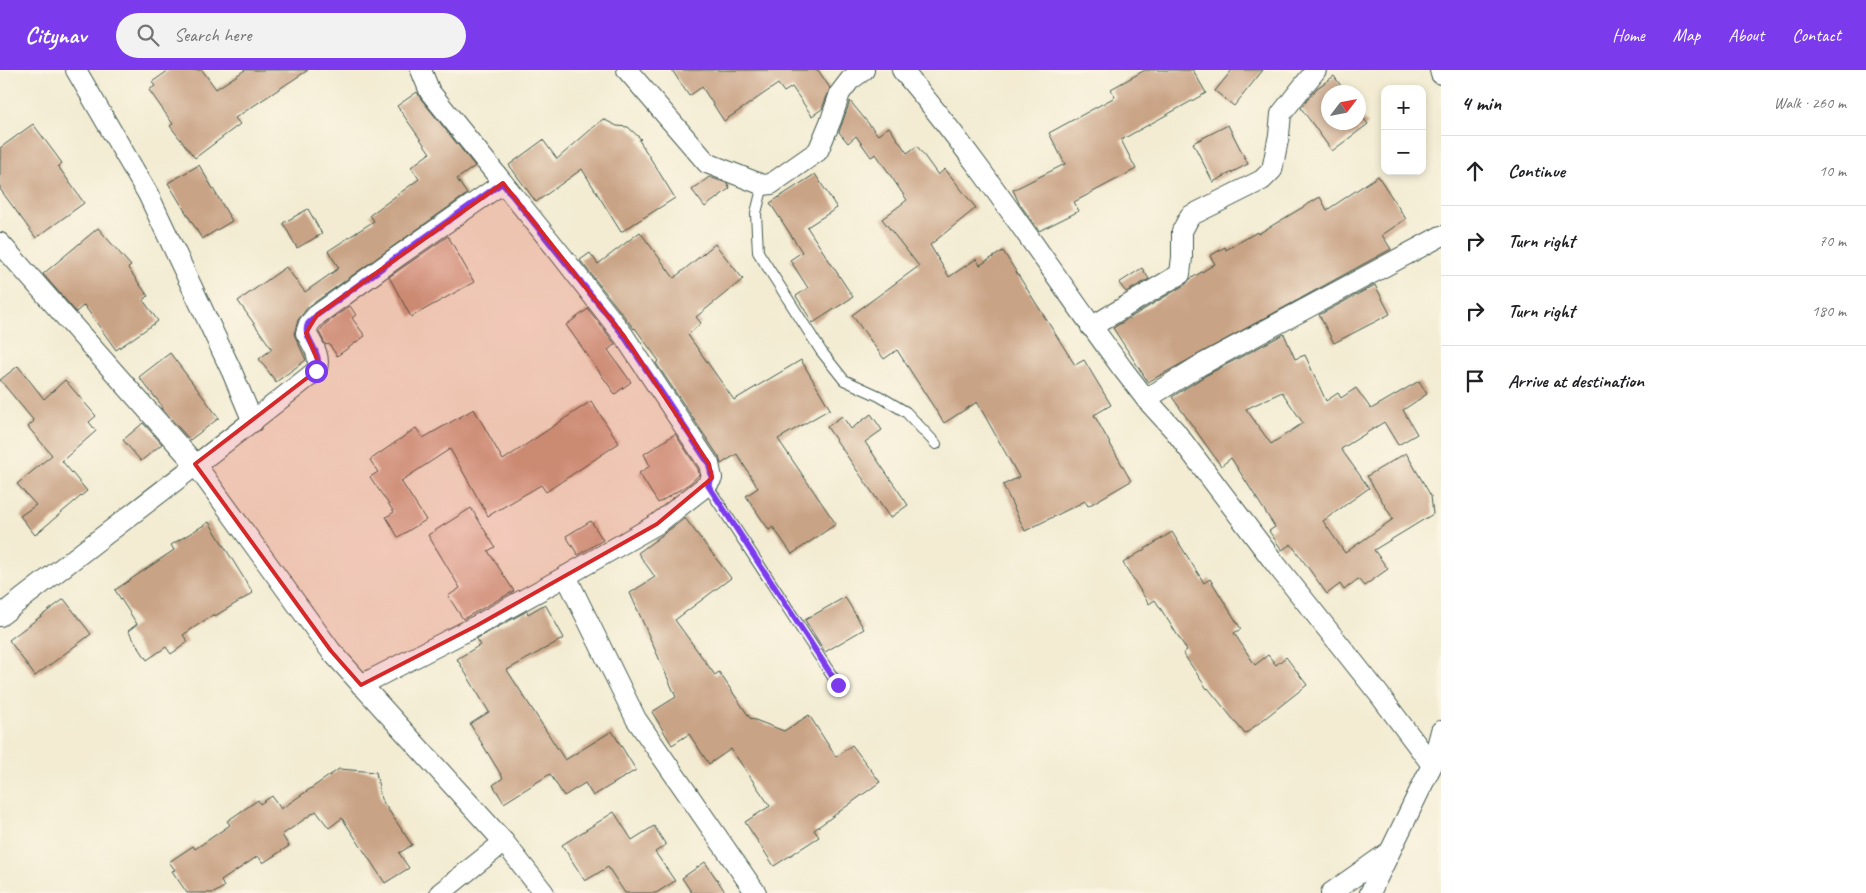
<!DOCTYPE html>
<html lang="en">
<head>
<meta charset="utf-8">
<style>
	:root { --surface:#fff; --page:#f2f2f2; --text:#202124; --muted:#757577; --line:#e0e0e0; --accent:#7c3aed }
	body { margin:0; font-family:Caveat,sans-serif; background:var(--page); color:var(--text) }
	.controls { position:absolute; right:15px; top:15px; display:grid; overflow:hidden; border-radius:10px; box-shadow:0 2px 8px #0003 }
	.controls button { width:45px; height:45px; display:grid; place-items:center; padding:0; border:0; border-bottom:1px solid var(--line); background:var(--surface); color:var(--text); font:25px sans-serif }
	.compass { position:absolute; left:1321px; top:15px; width:45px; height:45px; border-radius:50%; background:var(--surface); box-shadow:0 2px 8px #0003; rotate:58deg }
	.stop { position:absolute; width:15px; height:15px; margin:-11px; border:4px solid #7c3aed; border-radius:50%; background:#fff }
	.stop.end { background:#7c3aed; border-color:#fff; box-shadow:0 1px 5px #0008 }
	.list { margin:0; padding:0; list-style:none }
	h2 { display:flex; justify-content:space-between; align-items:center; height:65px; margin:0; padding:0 20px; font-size:21px }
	h2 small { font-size:16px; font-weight:400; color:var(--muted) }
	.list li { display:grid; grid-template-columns:32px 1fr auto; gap:15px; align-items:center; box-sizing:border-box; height:70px; padding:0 20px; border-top:1px solid var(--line) }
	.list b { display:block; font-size:19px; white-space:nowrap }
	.list em { font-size:16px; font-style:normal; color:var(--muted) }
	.icon { flex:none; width:28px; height:28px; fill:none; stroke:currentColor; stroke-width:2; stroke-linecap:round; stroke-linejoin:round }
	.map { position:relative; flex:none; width:1441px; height:823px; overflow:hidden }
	header { display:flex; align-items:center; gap:30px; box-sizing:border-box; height:70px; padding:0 25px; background:var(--accent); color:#fff }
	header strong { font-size:24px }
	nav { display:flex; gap:28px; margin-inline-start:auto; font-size:18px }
	.search { width:350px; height:45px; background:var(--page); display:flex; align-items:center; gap:12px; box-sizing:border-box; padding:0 18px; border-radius:28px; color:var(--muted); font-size:19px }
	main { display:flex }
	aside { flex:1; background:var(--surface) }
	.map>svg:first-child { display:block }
	.building { fill:#c9a385; fill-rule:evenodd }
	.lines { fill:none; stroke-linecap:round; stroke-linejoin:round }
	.service-casing { stroke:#3f574c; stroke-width:12 }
	.minor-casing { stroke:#3f574c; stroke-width:22 }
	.service { stroke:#fff; stroke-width:10 }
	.minor { stroke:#fff; stroke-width:20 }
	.route { stroke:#7c3aed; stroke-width:6 }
	.marked { fill:#d62828; fill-opacity:0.2; stroke:#d62828; stroke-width:4; stroke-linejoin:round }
</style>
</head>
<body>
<header>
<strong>Citynav</strong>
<div class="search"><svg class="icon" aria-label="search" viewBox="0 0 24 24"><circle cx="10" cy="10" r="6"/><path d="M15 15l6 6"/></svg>Search here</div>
<nav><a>Home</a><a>Map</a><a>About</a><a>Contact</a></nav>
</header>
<main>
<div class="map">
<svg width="1441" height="823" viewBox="0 0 1441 823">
	<rect width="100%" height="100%" fill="#fcf5e5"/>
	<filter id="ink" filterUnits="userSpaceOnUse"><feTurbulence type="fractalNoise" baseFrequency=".02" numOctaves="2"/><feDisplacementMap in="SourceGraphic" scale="10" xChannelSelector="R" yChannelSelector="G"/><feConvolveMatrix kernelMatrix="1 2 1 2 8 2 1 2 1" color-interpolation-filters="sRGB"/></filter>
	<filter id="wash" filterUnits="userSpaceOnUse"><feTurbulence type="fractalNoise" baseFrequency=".0096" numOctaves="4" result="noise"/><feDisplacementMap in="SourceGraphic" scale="20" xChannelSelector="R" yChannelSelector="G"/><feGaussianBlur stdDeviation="1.12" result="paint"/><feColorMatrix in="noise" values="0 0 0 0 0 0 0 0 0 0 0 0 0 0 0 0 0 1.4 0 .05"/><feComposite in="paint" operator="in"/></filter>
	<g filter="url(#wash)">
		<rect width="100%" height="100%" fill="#f3ecd3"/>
		<g id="blocks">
			<g class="building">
				<path d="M 169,0 L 202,0 L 216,19 L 245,0 L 308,0 L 235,48 L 240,54 L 195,88 L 170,56 L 173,54 L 149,20 L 155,16 L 152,12 Z"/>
				<path d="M 672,0 L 818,0 L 830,18 L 822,39 L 812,46 L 792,17 L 784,22 L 778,14 L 724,51 L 702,17 L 689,26 Z"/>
				<path d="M 1145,0 L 1193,0 L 1206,23 L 1121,70 L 1136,99 L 1074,132 L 1079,141 L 1039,161 L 1019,133 L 1013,120 L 1065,94 L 1049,63 L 1115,27 L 1111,19 Z"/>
				<path d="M 1232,0 L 1263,0 L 1234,36 L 1215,21 Z"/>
				<path d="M 1334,6 L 1345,22 L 1328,22 L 1328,52 L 1358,52 L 1358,41 L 1368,54 L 1332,81 L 1301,38 L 1317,18 Z"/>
				<path d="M 417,22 L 421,29 L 475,96 L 457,109 L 467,124 L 308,237 L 298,250 L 294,264 L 306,290 L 276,312 L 259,289 L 272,279 L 238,231 L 286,197 L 305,222 L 339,198 L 328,181 L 374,151 L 370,145 L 419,109 L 411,97 L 430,83 L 397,36 Z"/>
				<path d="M 850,31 L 878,65 L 889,57 L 907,83 L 917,76 L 938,105 L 945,99 L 976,138 L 930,175 L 949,207 L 976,189 L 980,195 L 1003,181 L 1075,295 L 1084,290 L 1111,335 L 1094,345 L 1131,411 L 1088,436 L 1085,431 L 1025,461 L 1003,415 L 1019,407 L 977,332 L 944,353 L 897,280 L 884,289 L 852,245 L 919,196 L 882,149 L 907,130 L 876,84 L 871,87 L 856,66 L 848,73 L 839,62 Z"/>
				<path d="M 603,49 L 617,56 L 628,57 L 641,69 L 639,70 L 675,128 L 621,162 L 582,99 L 536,132 L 509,95 L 543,70 L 557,89 Z"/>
				<path d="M 33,54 L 62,93 L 58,96 L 84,133 L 36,168 L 0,119 L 0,78 Z"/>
				<path d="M 1228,55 L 1248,94 L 1213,112 L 1193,73 Z"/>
				<path d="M 199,95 L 232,151 L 202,169 L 168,113 Z"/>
				<path d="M 815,104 L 837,138 L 807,157 L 853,227 L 813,253 L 796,226 L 808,218 L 790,190 L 802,182 L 770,133 Z"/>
				<path d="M 1378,106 L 1406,149 L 1382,165 L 1391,179 L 1148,312 L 1113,258 L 1186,214 L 1190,209 L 1215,194 L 1210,186 L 1225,177 L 1226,180 L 1257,162 L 1258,164 L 1320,127 L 1327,140 Z"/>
				<path d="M 709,107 L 727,113 L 730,118 L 705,137 L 692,120 Z"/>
				<path d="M 308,139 L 322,164 L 297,178 L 283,153 Z"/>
				<path d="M 98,158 L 131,196 L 128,198 L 148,226 L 143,230 L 158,251 L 116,280 L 84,235 L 76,242 L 43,204 Z"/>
				<path d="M 640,162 L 674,208 L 715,174 L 743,209 L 696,247 L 701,253 L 688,265 L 734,330 L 801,290 L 830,339 L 778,369 L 836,454 L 792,484 L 773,457 L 769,460 L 746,426 L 758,418 L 737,384 L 721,394 L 719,387 L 656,293 L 659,291 L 635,258 L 634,259 L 580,190 L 590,183 L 598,194 Z"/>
				<path d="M 448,166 L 474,212 L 411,247 L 389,207 Z"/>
				<path d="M 1142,198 L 1149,209 L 1126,222 L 1119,213 Z"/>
				<path d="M 1375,215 L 1390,244 L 1334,273 L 1319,245 Z"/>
				<path d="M 350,236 L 356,245 L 352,248 L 365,266 L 337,286 L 329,274 L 326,275 L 319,262 L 325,254 Z"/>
				<path d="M 588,239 L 615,274 L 608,280 L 631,312 L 615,324 L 566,255 Z"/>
				<path d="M 1284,264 L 1295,289 L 1305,285 L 1326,331 L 1338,323 L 1341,328 L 1356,318 L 1371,339 L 1419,311 L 1427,324 L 1403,340 L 1417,364 L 1398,375 L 1384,352 L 1341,379 L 1369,418 L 1323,451 L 1345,483 L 1393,449 L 1367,406 L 1406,383 L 1431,426 L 1433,444 L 1374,480 L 1388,499 L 1364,516 L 1358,509 L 1344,520 L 1340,514 L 1327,524 L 1291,474 L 1282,480 L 1269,461 L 1275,457 L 1231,388 L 1221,396 L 1172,327 L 1205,306 ZM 1282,322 L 1303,353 L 1271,374 L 1246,339 Z"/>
				<path d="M 170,283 L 219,348 L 190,370 L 161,338 L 163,337 L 139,307 Z"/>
				<path d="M 18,296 L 44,329 L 65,310 L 96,346 L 89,352 L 96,361 L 62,391 L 87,421 L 35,465 L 20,446 L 36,435 L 17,414 L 52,385 L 28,357 L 34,351 L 0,310 Z"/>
				<path d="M 591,331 L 619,373 L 546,422 L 541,415 L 488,446 L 450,379 L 401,411 L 426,450 L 398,467 L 386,447 L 394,442 L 370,407 L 378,402 L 370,390 L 416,358 L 423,368 L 474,339 L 503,390 Z"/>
				<path d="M 871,344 L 882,360 L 865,372 L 908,435 L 890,448 L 827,357 L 842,346 L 851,359 Z"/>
				<path d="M 143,353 L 162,374 L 141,391 L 123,370 Z"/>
				<path d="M 675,364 L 698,399 L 699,405 L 689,414 L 658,433 L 639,403 L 650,396 L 644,384 Z"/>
				<path d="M 471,438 L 495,477 L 488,481 L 514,521 L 463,549 L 448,526 L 460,518 L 428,465 Z"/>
				<path d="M 685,448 L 731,508 L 675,550 L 715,605 L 719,602 L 750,648 L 784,661 L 809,645 L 836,687 L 852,675 L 880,712 L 814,760 L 819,767 L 774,796 L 745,752 L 770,736 L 731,679 L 709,694 L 689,664 L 672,675 L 652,642 L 676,627 L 630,523 L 655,507 L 638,483 Z"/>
				<path d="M 591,451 L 603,470 L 578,485 L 566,466 Z"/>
				<path d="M 209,452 L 253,523 L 215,546 L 214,544 L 183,565 L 188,572 L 171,584 L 166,577 L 147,590 L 128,561 L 137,554 L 115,520 L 174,480 L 171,475 Z"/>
				<path d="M 1172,462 L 1204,513 L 1210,509 L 1241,559 L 1234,563 L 1255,595 L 1268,585 L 1276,595 L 1286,587 L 1307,615 L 1245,664 L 1208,618 L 1207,619 L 1183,583 L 1187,580 L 1155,530 L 1149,534 L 1123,493 Z"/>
				<path d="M 845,527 L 864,559 L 825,582 L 805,550 Z"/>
				<path d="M 64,529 L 91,564 L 35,606 L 9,570 Z"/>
				<path d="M 545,534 L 564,568 L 507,600 L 565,690 L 612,661 L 636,700 L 593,726 L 585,713 L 564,726 L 550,704 L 504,733 L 493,715 L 503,708 L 470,654 L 489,642 L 457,589 L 480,575 L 476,569 L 527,541 L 528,544 Z"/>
				<path d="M 339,699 L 376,702 L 381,729 L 412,775 L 399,783 L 409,798 L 385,813 L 342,748 L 329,758 L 316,741 L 282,765 L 289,776 L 263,793 L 258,786 L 221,811 L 224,817 L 214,823 L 187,823 L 172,801 L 175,800 L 169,792 L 193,776 L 195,779 L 230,755 L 227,751 L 258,730 L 260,734 L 272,726 L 281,739 Z"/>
				<path d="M 614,742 L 632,770 L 654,756 L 666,775 L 655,782 L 675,811 L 656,823 L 625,823 L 608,797 L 585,811 L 562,775 Z"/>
				<path d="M 705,792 L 726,823 L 692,823 L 682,808 Z"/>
			</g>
		</g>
	</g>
	<g filter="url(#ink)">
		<use href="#blocks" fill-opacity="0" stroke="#3f574c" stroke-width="1"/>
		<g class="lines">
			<g class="service-casing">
				<g id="service">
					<path d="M 763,115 L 756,143 L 758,182 L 821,281 L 844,310 L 879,326 L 906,342 L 936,374"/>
					<path d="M 707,415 L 838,615"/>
				</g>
			</g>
			<g class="minor-casing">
				<g id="minor">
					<path d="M 76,0 L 148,124 L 232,302 L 253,352"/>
					<path d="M 627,0 L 707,93 L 763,115 L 771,114 L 818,81 L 831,50 L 840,23 L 850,10 L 864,0"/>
					<path d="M 902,0 C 982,94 1049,199 1122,298 L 1146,329 L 1175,361 L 1274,492 L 1378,623 L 1432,695"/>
					<path d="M 1440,0 L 1441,4"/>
					<path d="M 0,173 L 195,394 L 331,581 L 504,772 L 544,823"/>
					<path d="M 1091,257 L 1180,204 L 1182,187 L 1182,161 L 1190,146 L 1262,110 L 1272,100 L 1279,65 L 1281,44 L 1316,0"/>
					<path d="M 1146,329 L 1199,296 L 1441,166"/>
					<path d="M 566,506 L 636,649 L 756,823"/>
					<path d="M 0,546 C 105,464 212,384 316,301 C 322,288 313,275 306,263 L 309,254 L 317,245 L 397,187 L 503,113"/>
					<path d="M 361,615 L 476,556 L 566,506 L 657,454 L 707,415 L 712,408 L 709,394 L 624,266 L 562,186 L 430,22 L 421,0"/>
					<path d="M 440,823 L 504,772"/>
					<path d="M 1331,823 L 1389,782"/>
					<path d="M 1370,823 L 1432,695 L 1441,661"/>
				</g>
			</g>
			<use href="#service" class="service"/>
			<use href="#minor" class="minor"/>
		</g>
	</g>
	<g class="lines" filter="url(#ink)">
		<path class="route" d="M 316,301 C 325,282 301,268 308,254 C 310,251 315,248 317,245 L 397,187 L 502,113 L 624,266 L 709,394 L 712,408 L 708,415 L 838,615"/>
	</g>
	<path class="marked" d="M 503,113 L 624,266 L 709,394 L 712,408 L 657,454 L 476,556 L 361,615 L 331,581 L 195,394 L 316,301 L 319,294 L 306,263 L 317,245 Z"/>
</svg>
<div class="controls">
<button>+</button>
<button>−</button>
</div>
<svg class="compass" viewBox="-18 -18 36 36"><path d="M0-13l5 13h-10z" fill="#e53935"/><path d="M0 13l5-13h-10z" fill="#757577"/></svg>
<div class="stop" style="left:316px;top:301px"></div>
<div class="stop end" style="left:838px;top:615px"></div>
</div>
<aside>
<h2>4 min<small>Walk · 260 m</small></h2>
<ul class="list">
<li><svg class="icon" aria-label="ahead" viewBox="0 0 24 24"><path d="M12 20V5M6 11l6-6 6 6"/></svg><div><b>Continue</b></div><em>10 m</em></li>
<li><svg class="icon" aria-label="right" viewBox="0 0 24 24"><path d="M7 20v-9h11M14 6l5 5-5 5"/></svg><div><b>Turn right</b></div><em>70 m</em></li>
<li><svg class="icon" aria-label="right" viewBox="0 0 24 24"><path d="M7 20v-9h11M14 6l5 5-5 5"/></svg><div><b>Turn right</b></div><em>180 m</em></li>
<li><svg class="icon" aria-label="arrive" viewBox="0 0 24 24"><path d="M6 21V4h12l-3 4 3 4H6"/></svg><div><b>Arrive at destination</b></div></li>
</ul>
</aside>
</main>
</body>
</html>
